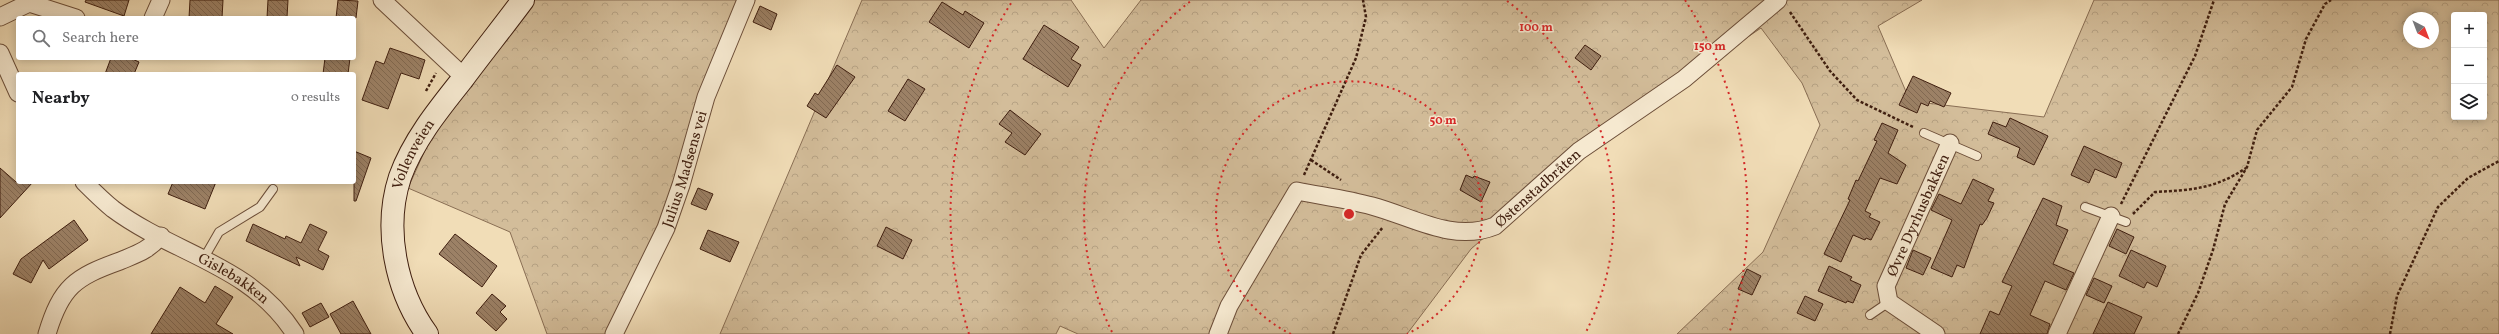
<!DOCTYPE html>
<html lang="en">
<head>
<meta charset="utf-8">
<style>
	:root { --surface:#fff; --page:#f2f2f2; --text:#202124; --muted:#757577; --line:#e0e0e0 }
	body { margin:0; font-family:Vollkorn,serif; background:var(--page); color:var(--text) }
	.controls { position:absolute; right:12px; top:12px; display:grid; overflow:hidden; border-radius:4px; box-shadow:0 2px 10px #0003 }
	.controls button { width:36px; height:36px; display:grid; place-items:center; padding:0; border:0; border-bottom:1px solid var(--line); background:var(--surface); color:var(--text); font:20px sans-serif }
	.compass { position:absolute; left:2403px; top:12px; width:36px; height:36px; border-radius:50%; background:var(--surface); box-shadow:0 2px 10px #0003; rotate:138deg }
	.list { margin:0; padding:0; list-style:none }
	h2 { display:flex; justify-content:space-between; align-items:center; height:52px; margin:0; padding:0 16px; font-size:17px }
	h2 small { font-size:13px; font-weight:400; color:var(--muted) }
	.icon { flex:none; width:22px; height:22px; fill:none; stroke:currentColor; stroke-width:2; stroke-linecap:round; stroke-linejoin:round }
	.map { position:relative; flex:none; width:2499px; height:334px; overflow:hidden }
	.search { position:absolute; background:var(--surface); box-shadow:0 2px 10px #0003; left:16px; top:16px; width:340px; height:44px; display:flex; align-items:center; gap:10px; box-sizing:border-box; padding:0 14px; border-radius:4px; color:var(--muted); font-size:15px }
	.panel { position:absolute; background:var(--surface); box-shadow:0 2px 10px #0003; left:16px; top:72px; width:340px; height:112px; border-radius:4px }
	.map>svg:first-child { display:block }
	.forest { fill:url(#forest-crowns); stroke:#896e54; fill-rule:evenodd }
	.building { fill:url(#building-back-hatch); stroke:#3f1e0f }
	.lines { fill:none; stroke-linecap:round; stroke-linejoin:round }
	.service-casing { stroke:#6c4e39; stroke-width:10 }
	.minor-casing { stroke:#6c4e39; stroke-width:19 }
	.secondary-casing { stroke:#3f1e0f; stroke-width:24 }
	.path { stroke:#3f1e0f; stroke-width:2.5; stroke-dasharray:3 2; stroke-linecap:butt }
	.service { stroke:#f6e9d0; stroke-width:8 }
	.minor { stroke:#f6e9d0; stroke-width:17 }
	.secondary { stroke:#f6e9d0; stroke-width:22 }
	.ring { fill:none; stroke:#d62828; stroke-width:2; stroke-dasharray:2 4 }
	.labels { text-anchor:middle; stroke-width:3; stroke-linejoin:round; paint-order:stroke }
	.street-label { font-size:15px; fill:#3f1e0f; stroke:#f6e9d0 }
	.centre { fill:#d62828; stroke:#f6e9d0; stroke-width:2 }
	.ring-label { font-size:12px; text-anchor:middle; font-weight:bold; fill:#d62828; stroke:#f6e9d0; stroke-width:3; stroke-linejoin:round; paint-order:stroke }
</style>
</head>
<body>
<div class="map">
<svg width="2499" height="334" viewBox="0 0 2499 334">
	<defs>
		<pattern id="forest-crowns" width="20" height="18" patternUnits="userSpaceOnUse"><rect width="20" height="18" fill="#d3bd9a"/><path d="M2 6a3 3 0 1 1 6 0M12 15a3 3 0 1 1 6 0" fill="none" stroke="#b6a284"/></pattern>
		<pattern id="building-back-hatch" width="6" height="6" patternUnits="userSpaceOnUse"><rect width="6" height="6" fill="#9c8166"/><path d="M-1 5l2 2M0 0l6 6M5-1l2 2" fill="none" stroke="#816952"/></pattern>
	</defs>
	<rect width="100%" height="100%" fill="#f1ddb7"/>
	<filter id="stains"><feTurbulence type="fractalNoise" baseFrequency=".005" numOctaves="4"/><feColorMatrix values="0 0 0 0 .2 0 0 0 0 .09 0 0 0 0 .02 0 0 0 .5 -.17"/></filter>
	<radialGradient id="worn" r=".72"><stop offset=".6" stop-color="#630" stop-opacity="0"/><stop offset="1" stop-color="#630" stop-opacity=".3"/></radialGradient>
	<g class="forest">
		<path d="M 533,0 L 755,0 L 705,115 L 619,334 L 547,334 L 510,232 L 408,188 L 431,137 Z"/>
		<path d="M 862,0 L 1071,0 L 1104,48 L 1141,0 L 1922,0 L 1878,26 L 1910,101 L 2044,117 L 2094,0 L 2499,0 L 2499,334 L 1677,334 L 1763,252 L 1820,125 L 1802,83 L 1761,28 L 1598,138 L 1471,249 L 1407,334 L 1078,334 L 1060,326 L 1056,334 L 720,334 ZM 2454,15 L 2484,15 L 2484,117 L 2454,117 ZM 2409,18 L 2433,18 L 2433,42 L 2409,42 Z"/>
	</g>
	<g class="building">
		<path d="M 86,0 L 129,0 L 124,16 L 85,2 Z"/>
		<path d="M 190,0 L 223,0 L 222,18 L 189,18 Z"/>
		<path d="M 268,0 L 288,0 L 287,17 L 267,18 Z"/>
		<path d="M 338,0 L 358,1 L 356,18 L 336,18 Z"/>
		<path d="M 942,2 L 963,15 L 965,11 L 984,23 L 969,48 L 929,22 Z"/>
		<path d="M 760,6 L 777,14 L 771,30 L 753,22 Z"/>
		<path d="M 1044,25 L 1079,47 L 1071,59 L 1081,65 L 1068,87 L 1023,59 Z"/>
		<path d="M 1585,45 L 1601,56 L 1591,70 L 1575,58 Z"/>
		<path d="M 390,48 L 425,60 L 419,79 L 401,73 L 388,109 L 362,100 L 376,61 L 384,64 Z"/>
		<path d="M 111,58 L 130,58 L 139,62 L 134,74 L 105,74 Z"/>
		<path d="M 325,58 L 350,58 L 348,74 L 323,74 Z"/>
		<path d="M 837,65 L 855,77 L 826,118 L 807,106 L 815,93 L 818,95 Z"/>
		<path d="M 1913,76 L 1951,93 L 1944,107 L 1930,101 L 1928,106 L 1921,103 L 1917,113 L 1899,105 Z"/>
		<path d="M 908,79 L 925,89 L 905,121 L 888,111 Z"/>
		<path d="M 1010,110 L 1041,134 L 1025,155 L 1005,142 L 1012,133 L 999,124 Z"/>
		<path d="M 2010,118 L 2048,136 L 2034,165 L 2017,157 L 2020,148 L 1988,134 L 1993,122 L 2006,127 Z"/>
		<path d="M 1882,123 L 1898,130 L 1888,153 L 1906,165 L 1897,184 L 1880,178 L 1865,211 L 1871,214 L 1869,217 L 1880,222 L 1871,240 L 1866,238 L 1865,240 L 1853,235 L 1841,262 L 1824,254 L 1850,200 L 1848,199 L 1856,180 L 1858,181 L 1877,141 L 1874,140 Z"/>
		<path d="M 2084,146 L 2122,163 L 2116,178 L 2095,169 L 2089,183 L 2071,175 Z"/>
		<path d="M 354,151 L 371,158 L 356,201 L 354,201 Z"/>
		<path d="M 0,168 L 16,182 L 33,182 L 0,218 Z"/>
		<path d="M 1466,175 L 1473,178 L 1474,176 L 1490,182 L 1481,202 L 1460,190 Z"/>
		<path d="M 1973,179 L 1994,189 L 1988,201 L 1994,203 L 1987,218 L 1982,225 L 1980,224 L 1964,268 L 1957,265 L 1952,277 L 1931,268 L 1952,220 L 1931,210 L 1939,194 L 1961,204 Z"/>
		<path d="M 173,182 L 216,182 L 205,209 L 168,194 Z"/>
		<path d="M 698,188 L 713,194 L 706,210 L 691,204 Z"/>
		<path d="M 2043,198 L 2062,206 L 2056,225 L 2068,230 L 2053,264 L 2074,273 L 2066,290 L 2045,281 L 2030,315 L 2050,324 L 2047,334 L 1980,334 L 1990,311 L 1999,315 L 2012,286 L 2002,282 Z"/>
		<path d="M 74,220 L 88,240 L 49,269 L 43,260 L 31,283 L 13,274 L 21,259 Z"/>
		<path d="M 253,224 L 285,239 L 286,236 L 301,243 L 310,224 L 327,232 L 318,250 L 329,256 L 323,270 L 296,257 L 300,266 L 246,241 Z"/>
		<path d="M 886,227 L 912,240 L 903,259 L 877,246 Z"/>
		<path d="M 2117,229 L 2134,237 L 2126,254 L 2109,246 Z"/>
		<path d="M 708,230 L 739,242 L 730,262 L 700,249 Z"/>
		<path d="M 455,234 L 497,266 L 482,287 L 439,254 Z"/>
		<path d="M 1913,250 L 1931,258 L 1923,275 L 1906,268 Z"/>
		<path d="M 2131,250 L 2166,266 L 2157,287 L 2147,282 L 2144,288 L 2119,276 Z"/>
		<path d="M 1829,266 L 1852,277 L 1850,280 L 1861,285 L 1853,303 L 1847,301 L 1846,303 L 1818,291 Z"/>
		<path d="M 1747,269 L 1761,276 L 1752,295 L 1738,289 Z"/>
		<path d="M 2094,278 L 2112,286 L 2104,303 L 2086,295 Z"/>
		<path d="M 215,286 L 233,297 L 216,324 L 233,334 L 151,334 L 180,287 L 205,303 Z"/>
		<path d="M 492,294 L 506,306 L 500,312 L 507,319 L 496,331 L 476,313 Z"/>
		<path d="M 1805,296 L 1823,304 L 1815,321 L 1797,313 Z"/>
		<path d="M 353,301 L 371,334 L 341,334 L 330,314 Z"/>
		<path d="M 2108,302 L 2142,317 L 2134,334 L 2093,334 Z"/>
		<path d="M 321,303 L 329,317 L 310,327 L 302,313 Z"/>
	</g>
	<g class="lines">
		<g class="service-casing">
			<g id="service">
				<path d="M 1924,133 L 1977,156"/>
				<path d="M 2085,207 L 2126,222"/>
				<path d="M 204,258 L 219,232 L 260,207 L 273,189"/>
				<path d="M 1870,315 L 1889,302"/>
			</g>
		</g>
		<g class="minor-casing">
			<g id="minor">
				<path d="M 382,0 L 464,77"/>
				<path d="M 0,17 L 29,3 L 76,18"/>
				<path d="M 153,18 L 161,0"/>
				<path d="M 0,53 L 18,93"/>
				<path id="s1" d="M 84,182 C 93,191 103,201 113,209 C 175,255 250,264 295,334"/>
				<path d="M 47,334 C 61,287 75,277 120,261 C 139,253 147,251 161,236"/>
				<path id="s2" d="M 614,334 L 666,228 L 681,185 L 706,97 L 746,0"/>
				<path id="s3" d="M 1218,334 L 1229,306 L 1297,191 C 1322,196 1347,199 1372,206 C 1413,217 1453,243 1495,226 L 1579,151 L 1684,79 L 1778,0"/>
				<path id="s4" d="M 1936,334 L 1889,302 L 1886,286 L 1950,143"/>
				<path d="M 2057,334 L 2111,216"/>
			</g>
		</g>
		<g class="secondary-casing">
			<g id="secondary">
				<path id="s5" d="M 427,334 C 396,291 383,229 400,177 C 413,141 438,110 462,80 C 482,53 503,27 523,0"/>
			</g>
		</g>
		<g class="path">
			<path d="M 1790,12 L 1830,71 L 1857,100 L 1913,127"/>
			<path d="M 426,91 L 436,73"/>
			<path d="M 1311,160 L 1341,180"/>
			<path d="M 1304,175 L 1356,58 L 1366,17 L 1363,0"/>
			<path d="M 2121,204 L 2195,56 L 2214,0"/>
			<path d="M 2133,214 L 2155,192 C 2191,190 2215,189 2246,168"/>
			<path d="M 1333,334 L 1361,255 L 1383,227"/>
			<path d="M 2178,334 L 2198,293 L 2213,250 L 2225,204 L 2247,167 L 2257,130 L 2292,87 L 2306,39 L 2325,4 L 2331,0"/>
			<path d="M 2390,334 L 2397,296 L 2438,207 L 2468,178 L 2499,161"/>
		</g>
		<use href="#service" class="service"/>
		<use href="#minor" class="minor"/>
		<use href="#secondary" class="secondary"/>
	</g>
	<g class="ring">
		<path d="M1291 334A133 133 0 1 1 1407 334"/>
		<path d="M1112 332A265 265 0 0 1 1191 1M1507 1A265 265 0 0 1 1586 332"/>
		<path d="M969 334A398 398 0 0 1 1013 0M1685 0A398 398 0 0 1 1729 334"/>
	</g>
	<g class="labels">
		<g class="street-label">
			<text dy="5" stroke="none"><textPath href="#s5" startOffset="191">Vollenveien</textPath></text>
			<text dy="5" stroke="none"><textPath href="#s2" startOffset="180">Julius Madsens vei</textPath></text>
			<text dy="5" stroke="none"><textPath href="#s3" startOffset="425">Østenstadbråten</textPath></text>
			<text dy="5" stroke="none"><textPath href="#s4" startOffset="151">Øvre Dyrhusbakken</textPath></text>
			<text dy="5" stroke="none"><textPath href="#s1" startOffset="179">Gislebakken</textPath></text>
		</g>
	</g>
	<circle cx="1349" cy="214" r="6" class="centre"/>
	<g class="ring-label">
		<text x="1536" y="31">100 m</text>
		<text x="1710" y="50">150 m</text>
		<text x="1443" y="124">50 m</text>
	</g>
	<rect width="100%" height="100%" filter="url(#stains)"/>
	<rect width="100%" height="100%" fill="url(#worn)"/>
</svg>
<div class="controls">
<button>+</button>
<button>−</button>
<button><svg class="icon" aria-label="layers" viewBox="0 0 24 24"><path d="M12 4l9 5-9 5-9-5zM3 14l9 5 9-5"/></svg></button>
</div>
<svg class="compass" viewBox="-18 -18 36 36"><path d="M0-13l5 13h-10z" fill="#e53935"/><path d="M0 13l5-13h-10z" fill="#757577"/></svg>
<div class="search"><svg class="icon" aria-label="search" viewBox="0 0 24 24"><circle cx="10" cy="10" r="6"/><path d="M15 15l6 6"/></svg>Search here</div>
<section class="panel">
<h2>Nearby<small>0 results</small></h2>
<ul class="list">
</ul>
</section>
</div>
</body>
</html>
